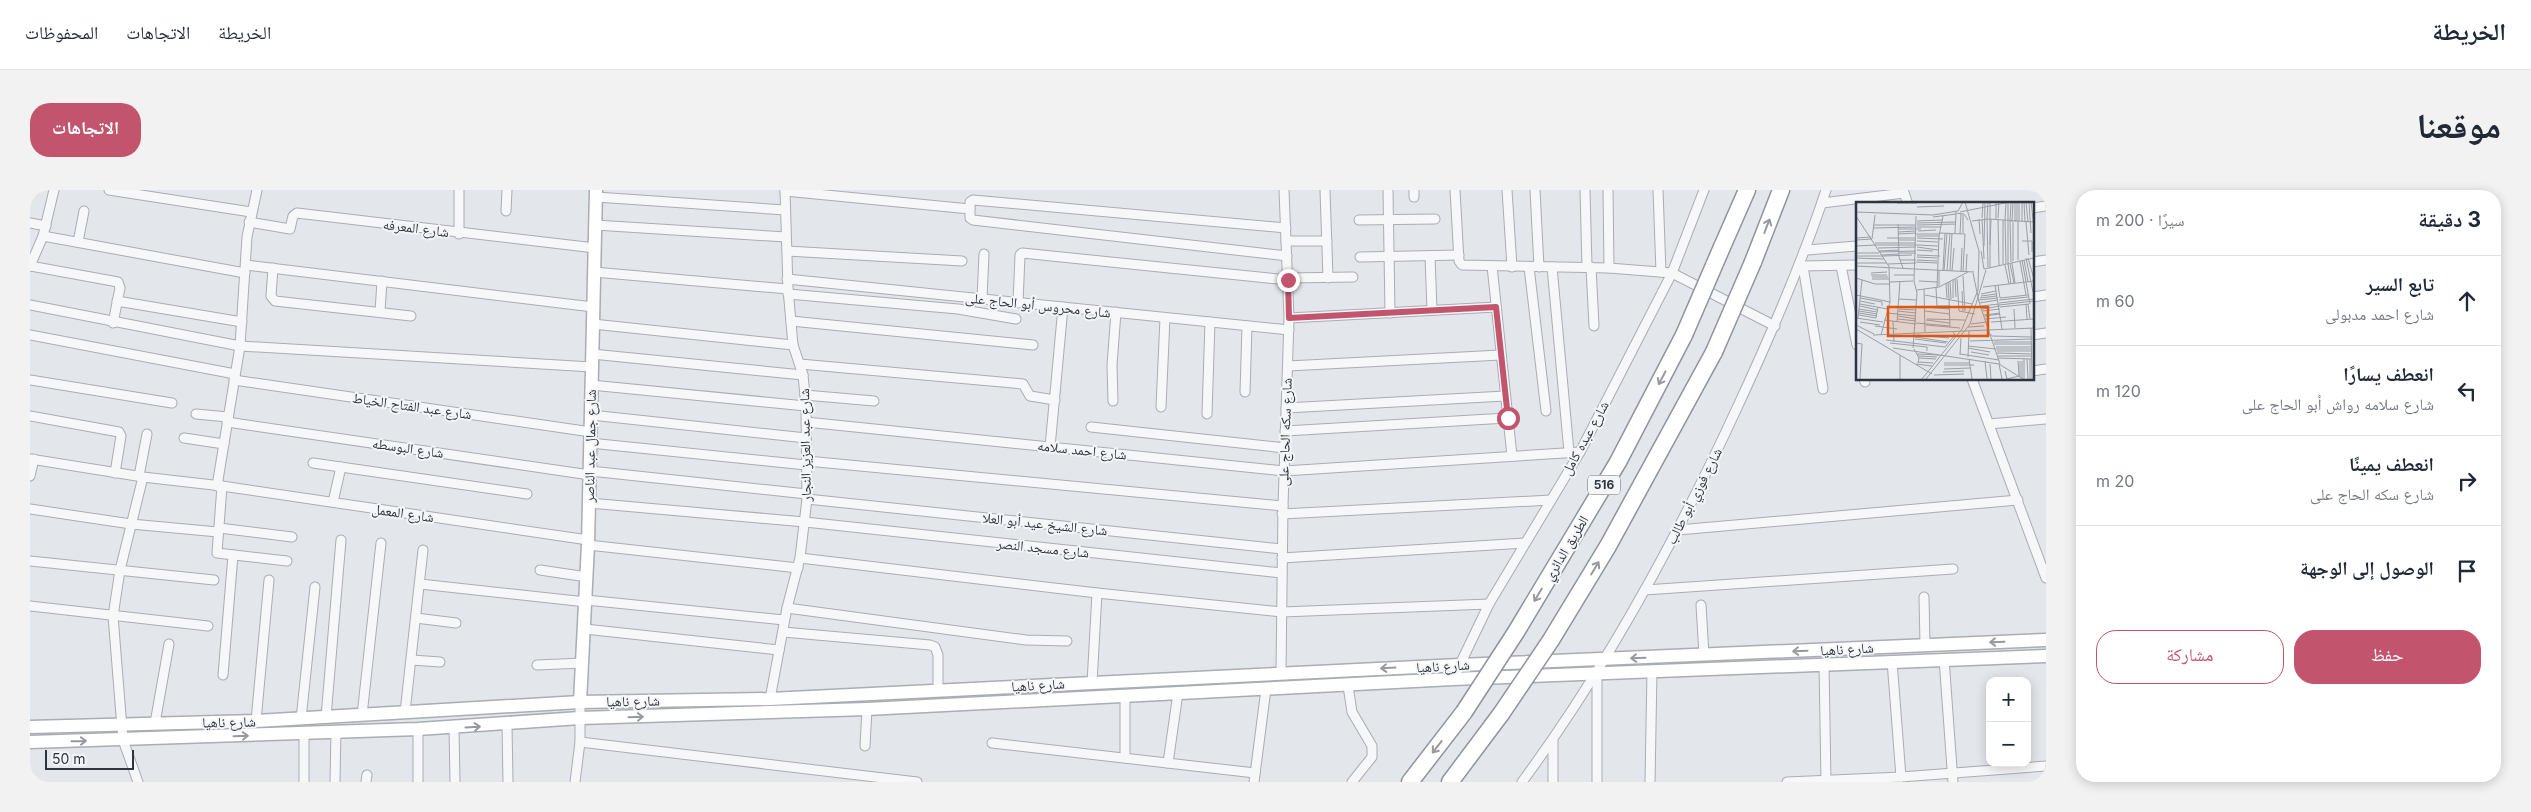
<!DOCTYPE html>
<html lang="ar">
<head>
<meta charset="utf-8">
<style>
	:root { --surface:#fff; --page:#f2f2f3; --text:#1f2937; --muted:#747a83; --line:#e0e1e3; --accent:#c2556d }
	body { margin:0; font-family:Inter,"Noto Naskh Arabic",sans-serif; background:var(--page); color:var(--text); direction:rtl }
	.controls { position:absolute; right:15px; bottom:15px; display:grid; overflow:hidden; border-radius:10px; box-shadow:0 2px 12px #0003 }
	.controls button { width:45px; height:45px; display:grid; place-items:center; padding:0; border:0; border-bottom:1px solid var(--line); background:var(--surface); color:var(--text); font:25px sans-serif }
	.scale { position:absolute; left:15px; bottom:12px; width:89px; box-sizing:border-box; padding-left:5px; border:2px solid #2d3540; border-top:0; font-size:14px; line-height:18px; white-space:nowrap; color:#2d3540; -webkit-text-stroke:4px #f3f5f7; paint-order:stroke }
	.stop { position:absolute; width:15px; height:15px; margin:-11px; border:4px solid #c2556d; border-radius:50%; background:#fff }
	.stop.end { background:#c2556d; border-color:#fff; box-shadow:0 1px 5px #0008 }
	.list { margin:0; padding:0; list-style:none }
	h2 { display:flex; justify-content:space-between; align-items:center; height:65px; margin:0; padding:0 20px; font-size:21px }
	h2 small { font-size:16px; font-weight:400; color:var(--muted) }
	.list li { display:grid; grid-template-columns:32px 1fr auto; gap:15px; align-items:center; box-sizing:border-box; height:90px; padding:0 20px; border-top:1px solid var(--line) }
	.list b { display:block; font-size:19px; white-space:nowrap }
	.list p { margin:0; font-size:16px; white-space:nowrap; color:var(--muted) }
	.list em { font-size:16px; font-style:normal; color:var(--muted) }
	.actions { display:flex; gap:10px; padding:15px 20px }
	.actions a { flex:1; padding:11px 0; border:1px solid var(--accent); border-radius:20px; text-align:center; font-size:18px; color:var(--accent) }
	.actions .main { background:var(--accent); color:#fff }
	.icon { flex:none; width:28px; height:28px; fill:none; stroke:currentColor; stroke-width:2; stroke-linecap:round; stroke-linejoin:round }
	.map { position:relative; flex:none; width:2016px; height:592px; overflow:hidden; direction:ltr; border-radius:20px }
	header { display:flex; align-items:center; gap:30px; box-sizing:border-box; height:70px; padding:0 25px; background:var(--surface); border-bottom:1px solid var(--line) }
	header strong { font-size:24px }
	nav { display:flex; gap:28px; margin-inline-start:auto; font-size:18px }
	.intro { display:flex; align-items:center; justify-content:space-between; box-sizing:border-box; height:120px; padding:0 30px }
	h1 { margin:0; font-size:35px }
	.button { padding:12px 22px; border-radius:20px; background:var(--accent); color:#fff; font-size:18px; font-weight:700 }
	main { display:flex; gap:30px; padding:0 30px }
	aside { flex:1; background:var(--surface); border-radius:20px; box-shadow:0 2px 12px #0003 }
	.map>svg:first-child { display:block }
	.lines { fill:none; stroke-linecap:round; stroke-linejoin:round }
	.street-casing { stroke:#a9adb4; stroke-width:11 }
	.secondary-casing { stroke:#a9adb4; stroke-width:15 }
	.highway-casing { stroke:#8c959f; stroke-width:19 }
	.street { stroke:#f6f7f8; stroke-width:9 }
	.secondary { stroke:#fff; stroke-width:12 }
	.highway { stroke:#fff; stroke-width:16 }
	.highway-bridge-casing { stroke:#8c959f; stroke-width:19; stroke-linecap:butt }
	.highway-bridge { stroke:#fff; stroke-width:16 }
	.oneway { stroke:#969aa0 }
	.route { stroke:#c2556d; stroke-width:6 }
	.labels { text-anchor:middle; stroke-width:4; stroke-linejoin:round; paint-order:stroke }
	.shield { fill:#f3f5f7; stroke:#686f77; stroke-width:1 }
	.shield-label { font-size:12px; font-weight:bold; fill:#2d3540 }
	.street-label { font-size:14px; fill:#2d3540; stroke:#f3f5f7 }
	.inset-road { fill:none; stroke:#9a9fa6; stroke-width:1 }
	.view { fill:#df570f; fill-opacity:0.15; stroke:#df570f; stroke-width:2.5 }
	.inset-edge { fill:none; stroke:#2d3540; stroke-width:2.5 }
</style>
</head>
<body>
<header>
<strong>الخريطة</strong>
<nav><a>الخريطة</a><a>الاتجاهات</a><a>المحفوظات</a></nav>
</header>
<div class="intro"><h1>موقعنا</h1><a class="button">الاتجاهات</a></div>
<main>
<aside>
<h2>3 دقيقة<small>سيرًا · 200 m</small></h2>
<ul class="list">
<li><svg class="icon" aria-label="ahead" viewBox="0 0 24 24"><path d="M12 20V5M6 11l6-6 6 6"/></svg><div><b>تابع السير</b><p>شارع احمد مدبولى</p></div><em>60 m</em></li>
<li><svg class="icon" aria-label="left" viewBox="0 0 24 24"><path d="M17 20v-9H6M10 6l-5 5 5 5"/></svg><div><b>انعطف يسارًا</b><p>شارع سلامه رواش أبو الحاج على</p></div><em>120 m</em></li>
<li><svg class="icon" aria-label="right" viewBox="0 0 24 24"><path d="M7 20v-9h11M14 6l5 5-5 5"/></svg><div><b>انعطف يمينًا</b><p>شارع سكه الحاج على</p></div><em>20 m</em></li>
<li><svg class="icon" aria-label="arrive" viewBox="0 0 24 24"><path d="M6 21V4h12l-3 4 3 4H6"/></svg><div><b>الوصول إلى الوجهة</b></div></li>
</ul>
<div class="actions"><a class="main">حفظ</a><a>مشاركة</a></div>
</aside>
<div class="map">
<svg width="2016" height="592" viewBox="0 0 2016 592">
	<rect width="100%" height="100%" fill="#e3e6ea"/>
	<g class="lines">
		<g class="street-casing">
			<g id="street">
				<path d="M 79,0 L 221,22"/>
				<path d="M 1295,0 L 1298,88"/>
				<path d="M 1358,0 L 1360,123"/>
				<path d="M 1384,0 L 1384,7"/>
				<path d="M 1425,0 L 1429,71 L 1432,75 L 1579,78 L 1642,83 L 1745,136"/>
				<path d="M 1477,0 L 1482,77"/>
				<path d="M 1505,0 L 1509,77"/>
				<path d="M 1555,0 L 1557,77"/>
				<path d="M 1578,0 L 1579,78"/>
				<path d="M 1628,0 L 1631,82"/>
				<path d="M 1873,0 L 1878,14"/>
				<path d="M 755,1 L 940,19"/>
				<path d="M 566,7 L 755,20"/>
				<path d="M 1792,13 L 1874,3"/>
				<path d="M 2002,18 L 2016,16"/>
				<path d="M 476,21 L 477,0"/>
				<path d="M 1329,30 L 1405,29"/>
				<path d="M 219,32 L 260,39 L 263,26 L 267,23 L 565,58"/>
				<path d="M 0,33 L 16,36"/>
				<path d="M 565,35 L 756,47"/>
				<path d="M 1256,38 L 943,10 L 940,12 L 940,28 L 943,30 L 1257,66"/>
				<path d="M 429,44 L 429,0"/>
				<path d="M 13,46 L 215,83"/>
				<path d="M 1256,51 L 1297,51"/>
				<path d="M 48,52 L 54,21"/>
				<path d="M 1777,60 L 1827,56"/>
				<path d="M 757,61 L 932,71"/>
				<path d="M 1400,66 L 1402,120"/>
				<path d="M 1330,67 L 1429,65"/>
				<path d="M 2002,72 L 2016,70"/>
				<path d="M 216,75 L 563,117"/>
				<path d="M 0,76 L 88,92 L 90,98 L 83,133"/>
				<path d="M 0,76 L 13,46 L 24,0"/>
				<path d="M 1462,76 L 1482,266"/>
				<path d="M 1770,76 L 1827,75"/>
				<path d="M 1773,76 L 1793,199"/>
				<path d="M 1811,76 L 1827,155"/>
				<path d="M 1499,77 L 1516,221"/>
				<path d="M 1522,77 L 1539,262"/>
				<path d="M 1561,77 L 1564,136"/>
				<path d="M 243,78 L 241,106 L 245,111 L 381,126"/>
				<path d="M 564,82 L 758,99"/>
				<path d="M 1258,88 L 1323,87"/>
				<path d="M 757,89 L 1259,140"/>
				<path d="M 758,104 L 928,119 L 986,129"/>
				<path d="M 2002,107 L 2016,105"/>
				<path d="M 952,109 L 954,64"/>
				<path d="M 87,111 L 212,132"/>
				<path d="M 988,113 L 990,65 L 992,63 L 1258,90"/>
				<path d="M 0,115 L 210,156 L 562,177"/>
				<path d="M 350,122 L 352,91"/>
				<path d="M 1259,128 L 1466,117"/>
				<path d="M 761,131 L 1003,155"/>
				<path d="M 563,134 L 763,155"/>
				<path d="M 0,145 L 205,184"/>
				<path d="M 2002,145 L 2016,143"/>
				<path d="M 562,164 L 773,185"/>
				<path d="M 770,174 L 993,194 L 1000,206 L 1025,210"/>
				<path d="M 1258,176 L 1471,165"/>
				<path d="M 2002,181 L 2016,179"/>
				<path d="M 1834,189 L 1835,192"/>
				<path d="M 1942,189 L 2016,388"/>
				<path d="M 0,190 L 142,213"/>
				<path d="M 204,190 L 561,242"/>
				<path d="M 561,195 L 776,216"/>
				<path d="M 1215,202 L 1217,136"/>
				<path d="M 775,205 L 844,211"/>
				<path d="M 1083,211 L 1082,175 L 1086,122"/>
				<path d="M 1131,217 L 1135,128"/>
				<path d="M 1256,218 L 1475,206"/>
				<path d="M 166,224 L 198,227"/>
				<path d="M 1177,224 L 1180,132"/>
				<path d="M 561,225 L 776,248"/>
				<path d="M 0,226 L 89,242 L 91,246 L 85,283"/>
				<path d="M 197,232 L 560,285"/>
				<path d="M 776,232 L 1254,281 L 1550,262"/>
				<path d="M 1959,234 L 2016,229"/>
				<path d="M 1061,237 L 1255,258"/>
				<path d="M 1255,241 L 1477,228"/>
				<path d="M 154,248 L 194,254"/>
				<path d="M 560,253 L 776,275"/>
				<path d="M 1020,257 L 1033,117"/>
				<path d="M 0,269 L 113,287 L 192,296 L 558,350"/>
				<path d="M 777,271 L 1253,316"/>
				<path d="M 283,273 L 497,304"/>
				<path d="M 560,281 L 777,304"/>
				<path d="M 0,286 L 4,269"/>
				<path d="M 109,286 L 117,244"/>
				<path d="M 187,296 L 210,156 L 217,47 L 227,0"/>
				<path d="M 192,296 L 187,363 L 257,371"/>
				<path d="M 777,309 L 1252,359"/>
				<path d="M 303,312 L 311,277"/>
				<path d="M 559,313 L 775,332 L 1252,383"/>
				<path d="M 0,319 L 101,334 L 188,342"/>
				<path d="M 1252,324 L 1521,310"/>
				<path d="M 189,338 L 262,347"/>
				<path d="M 1648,340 L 1988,310"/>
				<path d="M 558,355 L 768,378"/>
				<path d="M 770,368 L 1067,403 L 1252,422 L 1459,414"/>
				<path d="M 1252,368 L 1495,353"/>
				<path d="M 0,371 L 184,390"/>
				<path d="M 510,380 L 557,387"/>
				<path d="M 390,394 L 556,412"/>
				<path d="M 1615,400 L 1923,379"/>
				<path d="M 1894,407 L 1895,455"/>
				<path d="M 556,410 L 754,430"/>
				<path d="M 1671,415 L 1674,465"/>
				<path d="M 0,416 L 178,436"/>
				<path d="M 757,418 L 996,450 L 1037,451"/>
				<path d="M 386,428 L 426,433"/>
				<path d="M 555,439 L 749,460"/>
				<path d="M 753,442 L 900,455 L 905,457 L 908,465 L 908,500"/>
				<path d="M 1914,469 L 1923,592"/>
				<path d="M 382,470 L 410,472"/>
				<path d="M 1862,471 L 1871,587"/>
				<path d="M 1794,474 L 1796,592"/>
				<path d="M 507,475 L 553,473"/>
				<path d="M 1251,483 L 1253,316 L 1259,128 L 1254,0"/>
				<path d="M 1567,483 L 1567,592"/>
				<path d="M 193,485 L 203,365"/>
				<path d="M 1423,489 L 1459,414 L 1550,262 L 1642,83 L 1674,0"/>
				<path d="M 1062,493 L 1067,403"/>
				<path d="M 1318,496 L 1322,522 L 1342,556 L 1342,567 L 1322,592"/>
				<path d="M 1095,506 L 1095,568"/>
				<path d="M 740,509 L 757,418 L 770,368 L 777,309 L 776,216 L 773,185 L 763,155 L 758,99 L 755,0"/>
				<path d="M 375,522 L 393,360"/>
				<path d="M 332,525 L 351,353"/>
				<path d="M 296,527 L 311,350"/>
				<path d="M 271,529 L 285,397"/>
				<path d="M 226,531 L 239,390"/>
				<path d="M 125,533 L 139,454"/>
				<path d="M 477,535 L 478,592"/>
				<path d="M 424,538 L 425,592"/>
				<path d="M 274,543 L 274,592"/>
				<path d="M 1523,550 L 1523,592"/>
				<path d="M 550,552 L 887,592"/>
				<path d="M 962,553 L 1225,583"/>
				<path d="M 835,556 L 837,519"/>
				<path d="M 1138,573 L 1148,503"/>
				<path d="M 108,592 L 93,550 L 83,426 L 90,380 L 113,287"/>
				<path d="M 305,592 L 306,541"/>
				<path d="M 336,592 L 337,585"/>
				<path d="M 388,592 L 388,539"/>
				<path d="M 545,592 L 550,552 L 550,512"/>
				<path d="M 1224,592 L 1236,499"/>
				<path d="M 1492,592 C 1577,477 1646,350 1706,220 C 1740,147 1771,76 1796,0"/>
				<path d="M 1620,592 L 1622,481"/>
				<path d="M 1757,592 L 1871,587 L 2016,576"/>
			</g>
		</g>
		<g class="secondary-casing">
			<g id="secondary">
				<path d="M 550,512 L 558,355 L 566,0"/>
				<path d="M 0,537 L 226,531 L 550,512 L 740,509 L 1429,475 L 2016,450"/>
				<path d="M 0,552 L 388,539 L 550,528 L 837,519 L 1423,489 L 2016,466"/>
			</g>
		</g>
		<g class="highway-casing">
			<g id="highway">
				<path d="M 1692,57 L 1717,0"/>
				<path d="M 1723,72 L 1751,0"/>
				<path d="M 1486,442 L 1588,272 L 1654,145"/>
				<path d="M 1521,450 L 1578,356 L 1684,162"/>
				<path d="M 1380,592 L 1434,522"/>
				<path d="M 1420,592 L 1471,524"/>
			</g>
		</g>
		<use href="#street" class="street"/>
		<use href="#secondary" class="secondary"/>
		<use href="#highway" class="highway"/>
		<g class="highway-bridge-casing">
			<g id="highway-bridge">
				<path d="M 1654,145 L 1692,57"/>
				<path d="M 1684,162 L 1723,72"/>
				<path d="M 1434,522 L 1486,442"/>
				<path d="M 1471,524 L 1521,450"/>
			</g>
		</g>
		<use href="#highway-bridge" class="highway-bridge"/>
	</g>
	<defs><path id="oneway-shaft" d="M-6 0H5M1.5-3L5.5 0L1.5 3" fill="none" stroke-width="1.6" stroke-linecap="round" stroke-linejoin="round" transform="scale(1.25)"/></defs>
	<g class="oneway">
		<use href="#oneway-shaft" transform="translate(1737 36) rotate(-69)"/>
		<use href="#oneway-shaft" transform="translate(1632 188) rotate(118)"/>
		<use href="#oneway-shaft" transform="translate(1565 378) rotate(-59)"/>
		<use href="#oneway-shaft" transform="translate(1508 405) rotate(121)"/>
		<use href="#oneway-shaft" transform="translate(1967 452) rotate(178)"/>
		<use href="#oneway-shaft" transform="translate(1770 461) rotate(178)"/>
		<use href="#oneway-shaft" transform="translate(1608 468) rotate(178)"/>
		<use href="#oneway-shaft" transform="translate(1358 478) rotate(177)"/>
		<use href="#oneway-shaft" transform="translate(606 527) rotate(-2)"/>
		<use href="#oneway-shaft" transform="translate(443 537) rotate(-3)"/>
		<use href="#oneway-shaft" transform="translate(211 546) rotate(-2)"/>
		<use href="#oneway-shaft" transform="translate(49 551) rotate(-1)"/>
		<use href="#oneway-shaft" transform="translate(1407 557) rotate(128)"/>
	</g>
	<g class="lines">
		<path class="route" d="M 1258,90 L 1259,128 L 1466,117 L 1478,228"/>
	</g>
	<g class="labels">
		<rect class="shield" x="1558" y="285.5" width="32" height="19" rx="4"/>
		<g class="shield-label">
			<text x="1574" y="299">516</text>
		</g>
		<g class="street-label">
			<text transform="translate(386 38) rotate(7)" y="5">شارع المعرفه</text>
			<text transform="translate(1008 115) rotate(6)" y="5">شارع محروس أبو الحاج على</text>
			<text transform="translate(382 216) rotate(8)" y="5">شارع عبد الفتاح الخياط</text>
			<text transform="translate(1255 242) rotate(-88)" y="5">شارع سكه الحاج على</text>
			<text transform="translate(1555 248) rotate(-61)" y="5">شارع عبده كامل</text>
			<text transform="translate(775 255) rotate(-91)" y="5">شارع عبد العزيز النجار</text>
			<text transform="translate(560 256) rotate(-89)" y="5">شارع جمال عبد الناصر</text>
			<text transform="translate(378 258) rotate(8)" y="5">شارع البوسطه</text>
			<text transform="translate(1052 260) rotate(6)" y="5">شارع احمد سلامه</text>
			<text transform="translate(1664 306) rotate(-63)" y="5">شارع فوزي أبو طالب</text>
			<text transform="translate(373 323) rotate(8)" y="5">شارع المعمل</text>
			<text transform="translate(1015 334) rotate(6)" y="5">شارع الشيخ عيد أبو العلا</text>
			<text transform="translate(1013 358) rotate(6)" y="5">شارع مسجد النصر</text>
			<text transform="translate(1536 358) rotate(-59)" y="5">الطريق الدائري</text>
			<text transform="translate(1817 459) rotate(-3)" y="5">شارع ناهيا</text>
			<text transform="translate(1413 476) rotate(-3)" y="5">شارع ناهيا</text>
			<text transform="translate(1008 495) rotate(-3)" y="5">شارع ناهيا</text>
			<text transform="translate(603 511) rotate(-1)" y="5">شارع ناهيا</text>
			<text transform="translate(199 532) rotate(-1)" y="5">شارع ناهيا</text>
		</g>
	</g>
	<g transform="translate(1826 12)">
		<rect width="178" height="178" fill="#e3e6ea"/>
		<path class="inset-road" d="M 163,0 L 163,20M 166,0 L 166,20M 168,0 L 169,20M 170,0 L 172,20M 173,0 L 175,31M 175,0 L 178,26M 41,1 L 61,1M 61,5 L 88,4M 0,10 L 77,13 L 102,9 L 107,0M 104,10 L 154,0M 99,11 L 108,12 L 112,18M 0,14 L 34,66M 77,15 L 100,12M 126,16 L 127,0M 142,16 L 143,0M 123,17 L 124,32M 126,17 L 128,57M 131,17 L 132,65M 131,17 L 132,0M 140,17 L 140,0M 142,17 L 143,64M 147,18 L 147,62M 149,18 L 150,62M 149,18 L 150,0M 61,19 L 87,18M 116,19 L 133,17 L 178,20M 154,19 L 155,60M 154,19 L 155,1M 156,20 L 157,0M 157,20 L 157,59M 159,20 L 159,0M 161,20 L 161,0M 162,20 L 162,58M 170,20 L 173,53M 61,21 L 100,20M 42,22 L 43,55 L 47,66M 18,23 L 59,23M 61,23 L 100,22M 61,25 L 85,25M 18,26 L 60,25M 42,27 L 65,27M 62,29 L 80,28M 42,30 L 60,29M 83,31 L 109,32 L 107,69M 99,31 L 100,12M 107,31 L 107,13M 42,32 L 60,31M 60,32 L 83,32M 104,32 L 105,12M 61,34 L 83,34M 0,36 L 15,35M 31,36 L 60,36M 61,36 L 87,37M 16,37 L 19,13M 0,38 L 16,37M 42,38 L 60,38M 61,39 L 82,40M 166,39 L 176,39 L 176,50M 19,41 L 60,41M 20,43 L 42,43M 42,43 L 61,43M 61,43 L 82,44M 134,43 L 135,17M 0,44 L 20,43M 128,44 L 129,0M 61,45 L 82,48M 22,46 L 60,45M 61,48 L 77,49M 23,49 L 43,48M 125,49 L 128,67M 24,50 L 60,49M 0,51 L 23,51M 43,51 L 60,51M 25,53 L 43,52M 61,53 L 84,54M 0,54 L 26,54M 27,54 L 56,53M 61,55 L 81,56M 0,56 L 28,57M 170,56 L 177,90M 172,56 L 178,77M 44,58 L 60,58M 61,58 L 81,59M 166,58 L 174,102M 168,58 L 172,80M 164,59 L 170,93M 60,60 L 81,61M 0,61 L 31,61M 152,61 L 152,0M 156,61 L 159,81M 32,62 L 60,61M 152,62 L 155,82M 154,62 L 158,81M 149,63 L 153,82M 0,64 L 118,70M 134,66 L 134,0M 128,67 L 178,56M 87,68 L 89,31M 88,69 L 91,31M 91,69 L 94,31M 94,69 L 96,31M 96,69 L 98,46M 105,70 L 106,46M 110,70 L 111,52M 15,71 L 31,70M 117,71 L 123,100 L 144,162M 15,73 L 31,73M 38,73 L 58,73M 107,74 L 109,109M 16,75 L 32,75M 0,76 L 19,82 L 34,82M 16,77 L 33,77M 99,77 L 100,95M 101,77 L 103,109 L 119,112M 97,78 L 97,96M 63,79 L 81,80M 94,79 L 95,97M 34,80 L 57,79M 92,80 L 93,97M 90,81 L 91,96M 139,83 L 146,127M 142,83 L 144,96 L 172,93M 83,84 L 83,68M 127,85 L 178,79M 80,86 L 81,104 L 94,104M 81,86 L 83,34 L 87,14M 68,87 L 69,130M 61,88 L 83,85 L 112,70M 106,89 L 107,109M 125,92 L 140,89M 0,93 L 34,100M 69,93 L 116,102M 125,94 L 140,92M 4,96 L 26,100 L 26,104M 124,96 L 141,94M 43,97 L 60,98M 93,97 L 94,125M 123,98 L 142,96M 143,98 L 172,95M 4,99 L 19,102M 123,101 L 142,98M 143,101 L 178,97M 4,102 L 32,107M 170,102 L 171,117M 172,102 L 174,117M 143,103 L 178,99M 4,104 L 22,108M 125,104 L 143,102M 69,105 L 94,107M 144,105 L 173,102M 3,107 L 21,110M 43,107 L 60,108M 126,107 L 144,104M 158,107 L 159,126M 3,109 L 21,112M 42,109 L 60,111M 69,109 L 94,112M 127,109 L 144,107M 3,111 L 21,114M 31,111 L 59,114M 3,113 L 20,116 L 22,105M 128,113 L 144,111M 42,114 L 60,117M 129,114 L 144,112M 0,116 L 27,120M 2,116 L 6,78M 42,117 L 60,119M 71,117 L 109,118M 129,117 L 150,115M 28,118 L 60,122M 70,118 L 94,121M 37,119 L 38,140M 4,120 L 24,123M 41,120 L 44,79M 135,120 L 178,117M 60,121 L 94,124M 115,122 L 131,120M 0,123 L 18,132M 70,123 L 104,126M 19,124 L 41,127M 112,125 L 128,124M 175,126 L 176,177M 0,127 L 76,172M 17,133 L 178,126M 25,133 L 34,100 L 33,66M 61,133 L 93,136M 117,134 L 136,133M 136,134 L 176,135M 59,135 L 92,140M 59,137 L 90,141M 30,138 L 89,145M 114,139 L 176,137M 138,140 L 176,140M 0,141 L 6,142 L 4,177M 34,141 L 71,145 L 71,149M 138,142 L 176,142M 112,144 L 140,147M 89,145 L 99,133 L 97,130M 140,145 L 176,145M 37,146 L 143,162 L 167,177M 57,146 L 61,91 L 58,79 L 60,14M 112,146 L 134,150M 58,147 L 63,156 L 62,161M 140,147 L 176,147M 141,149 L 176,149M 115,150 L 133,153M 141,151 L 176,152M 61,152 L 83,153M 104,152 L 143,158M 104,153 L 105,136M 62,154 L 81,155M 142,154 L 176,154M 112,155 L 113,129M 63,156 L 80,157M 142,156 L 176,157M 113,157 L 116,177M 168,157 L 168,177M 171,157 L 172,177M 174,157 L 174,177M 129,159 L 131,177M 162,159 L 163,174M 164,159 L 164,175M 166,159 L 166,176M 62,160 L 77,161M 88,161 L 114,161M 60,162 L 76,164M 134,162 L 135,177M 143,162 L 146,177M 88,163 L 118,163M 88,167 L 114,166M 149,169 L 151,177 L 163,174M 87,170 L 108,169M 78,173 L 108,172M 44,177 L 44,153M 66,177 L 106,127 L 122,88 L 123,49 L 109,0M 70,177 L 114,122 L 130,68"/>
		<path class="view" d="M 32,105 L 132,105 L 132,134 L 32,134 Z"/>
		<rect width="178" height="178" class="inset-edge"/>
	</g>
</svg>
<div class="controls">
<button>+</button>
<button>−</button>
</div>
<div class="scale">50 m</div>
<div class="stop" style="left:1478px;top:228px"></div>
<div class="stop end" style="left:1258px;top:90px"></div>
</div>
</main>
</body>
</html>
